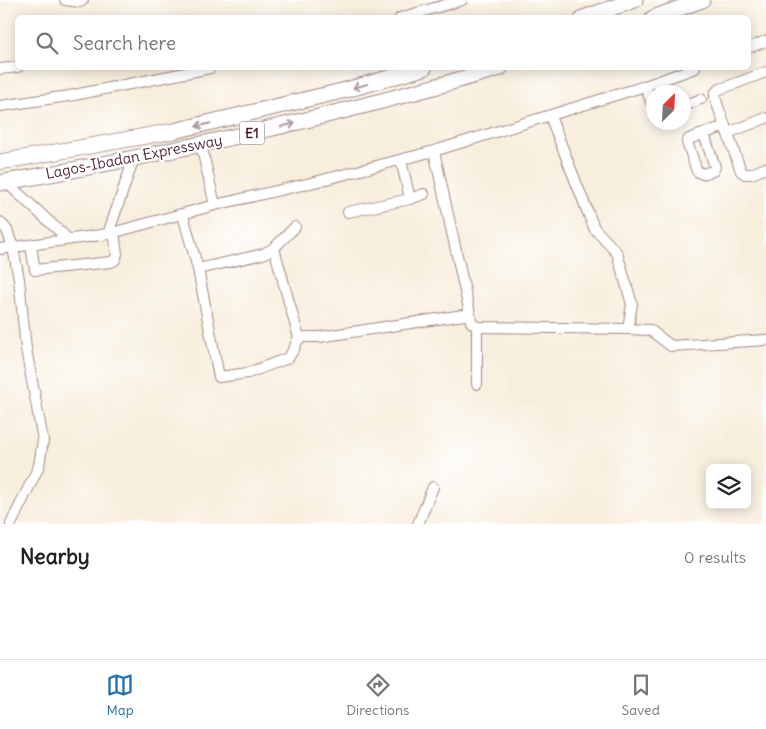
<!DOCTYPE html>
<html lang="en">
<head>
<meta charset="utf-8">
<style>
	:root { --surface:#fff; --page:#f2f2f2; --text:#222; --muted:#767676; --line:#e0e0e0; --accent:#1f6fb2 }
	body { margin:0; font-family:Delius,sans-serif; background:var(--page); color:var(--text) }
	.controls { position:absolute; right:15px; bottom:15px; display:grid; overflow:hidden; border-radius:8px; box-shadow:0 2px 12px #0003 }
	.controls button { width:45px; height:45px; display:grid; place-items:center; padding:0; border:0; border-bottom:1px solid var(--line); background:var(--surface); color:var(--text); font:25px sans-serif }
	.compass { position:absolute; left:646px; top:85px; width:45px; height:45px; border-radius:50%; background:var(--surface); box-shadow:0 2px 12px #0003; rotate:24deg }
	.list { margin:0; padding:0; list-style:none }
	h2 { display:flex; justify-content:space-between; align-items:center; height:65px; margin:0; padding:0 20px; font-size:21px }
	h2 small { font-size:16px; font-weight:400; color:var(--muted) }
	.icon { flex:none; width:28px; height:28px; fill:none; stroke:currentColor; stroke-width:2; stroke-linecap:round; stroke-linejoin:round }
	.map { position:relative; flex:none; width:766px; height:524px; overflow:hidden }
	.search { position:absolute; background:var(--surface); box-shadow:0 2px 12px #0003; left:15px; right:15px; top:15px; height:55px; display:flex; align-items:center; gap:12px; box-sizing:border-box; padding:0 18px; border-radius:8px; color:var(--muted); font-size:19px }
	.sheet { height:135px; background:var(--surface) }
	nav { display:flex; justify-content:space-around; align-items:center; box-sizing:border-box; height:70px; border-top:1px solid var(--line); background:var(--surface); font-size:14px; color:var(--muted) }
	nav a { display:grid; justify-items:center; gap:2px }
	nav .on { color:var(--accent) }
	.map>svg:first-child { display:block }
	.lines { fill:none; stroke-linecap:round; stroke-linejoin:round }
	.minor-casing { stroke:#a08684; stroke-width:12 }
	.highway-casing { stroke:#a08684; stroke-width:17 }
	.minor { stroke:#fff; stroke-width:10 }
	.highway { stroke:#fff; stroke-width:15 }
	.oneway { stroke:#ae9aa0 }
	.labels { text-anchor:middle; stroke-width:4.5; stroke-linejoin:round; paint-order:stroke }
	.shield { fill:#fff; stroke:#80626b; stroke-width:1 }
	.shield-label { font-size:14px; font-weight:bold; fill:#4a1f2b }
	.street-label { font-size:15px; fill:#4a1f2b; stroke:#fff }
</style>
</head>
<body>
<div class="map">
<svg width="766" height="524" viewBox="0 0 766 524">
	<rect width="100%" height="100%" fill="#fff"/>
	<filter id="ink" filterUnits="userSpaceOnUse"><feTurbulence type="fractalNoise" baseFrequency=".02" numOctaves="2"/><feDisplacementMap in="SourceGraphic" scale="10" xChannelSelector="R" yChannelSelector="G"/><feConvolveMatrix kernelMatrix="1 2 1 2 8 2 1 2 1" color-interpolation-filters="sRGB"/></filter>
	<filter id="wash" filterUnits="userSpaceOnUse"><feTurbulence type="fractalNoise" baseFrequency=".0096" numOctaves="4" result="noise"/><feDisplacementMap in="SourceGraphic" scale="20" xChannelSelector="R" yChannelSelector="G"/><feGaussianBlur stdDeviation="1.12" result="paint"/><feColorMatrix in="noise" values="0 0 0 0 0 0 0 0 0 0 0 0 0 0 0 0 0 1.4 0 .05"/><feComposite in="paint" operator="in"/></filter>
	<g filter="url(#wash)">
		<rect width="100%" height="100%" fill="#f7eedc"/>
	</g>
	<g filter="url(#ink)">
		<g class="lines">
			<g class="minor-casing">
				<g id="minor">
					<path d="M 65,0 L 80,2 L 83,0"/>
					<path d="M 400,18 L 462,0"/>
					<path d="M 748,48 L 766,41"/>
					<path d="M 0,69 L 18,67"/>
					<path d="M 766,72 L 718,90 L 715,93 L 715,98 L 741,171 L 745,174 L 751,174 L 766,168"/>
					<path d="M 645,86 L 654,109"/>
					<path d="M 0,106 L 69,96 L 210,68"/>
					<path d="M 684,106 L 701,99"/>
					<path d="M 728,133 L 766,118"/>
					<path d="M 704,134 L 715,167 L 713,171 L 702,174 L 697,171 L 687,142 L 689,139 L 725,126"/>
					<path d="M 201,145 L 215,205"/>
					<path d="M 434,151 L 470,314"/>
					<path d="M 401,160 L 410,199"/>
					<path d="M 6,182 L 68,239"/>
					<path d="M 348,212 L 410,199 L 424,194"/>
					<path d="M 183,215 L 198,269 L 219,377 L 248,373 L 288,358 L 294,349 L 297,341 L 302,337 L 319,337 L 470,314 L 471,322 L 477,327 L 628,329 L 632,304 L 617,253 L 594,228 L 550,116"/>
					<path d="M 0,222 L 7,230 L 13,248 L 19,279 L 26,349 L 43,440 L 39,466 L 11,524"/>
					<path d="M 108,234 L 134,158"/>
					<path d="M 31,246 L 35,270 L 111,262 L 115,260 L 117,254 L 114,232"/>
					<path d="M 274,248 L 299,338"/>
					<path d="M 0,249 L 108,234 L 215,205 L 311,183 L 434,151 L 645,86 L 695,68"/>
					<path d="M 198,269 L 263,254 L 274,248 L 295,227"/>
					<path d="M 477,327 L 477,384"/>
					<path d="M 628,329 L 650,330 L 671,346 L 766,340"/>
					<path d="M 418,524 L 433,487"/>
				</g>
			</g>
			<g class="highway-casing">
				<g id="highway">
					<path d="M 583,18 L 635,0"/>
					<path d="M 653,18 L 702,0"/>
					<path d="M 0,162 L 174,131 L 346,90 L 424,68"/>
					<path d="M 0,183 C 169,154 335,117 500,68"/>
				</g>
			</g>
			<use href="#minor" class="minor"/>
			<use href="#highway" class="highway"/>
		</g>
		<defs><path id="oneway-shaft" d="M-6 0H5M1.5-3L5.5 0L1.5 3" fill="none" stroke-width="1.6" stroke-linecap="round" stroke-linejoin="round" transform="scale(1.25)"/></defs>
		<g class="oneway">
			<use href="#oneway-shaft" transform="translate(360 86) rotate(164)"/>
			<use href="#oneway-shaft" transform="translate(203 125) rotate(167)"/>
			<use href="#oneway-shaft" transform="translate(288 125) rotate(-13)"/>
		</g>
	</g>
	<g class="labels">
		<rect class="shield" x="239.5" y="121.5" width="25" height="23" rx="4"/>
		<g class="shield-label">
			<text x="252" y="138">E1</text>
		</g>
		<g class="street-label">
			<text transform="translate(134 157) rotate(-11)" y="5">Lagos-Ibadan Expressway</text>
		</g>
	</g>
</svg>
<div class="controls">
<button><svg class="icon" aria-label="layers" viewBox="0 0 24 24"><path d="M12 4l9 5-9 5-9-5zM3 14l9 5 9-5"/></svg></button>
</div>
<svg class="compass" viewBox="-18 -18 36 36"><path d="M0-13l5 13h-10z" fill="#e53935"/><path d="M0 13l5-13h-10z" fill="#767676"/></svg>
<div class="search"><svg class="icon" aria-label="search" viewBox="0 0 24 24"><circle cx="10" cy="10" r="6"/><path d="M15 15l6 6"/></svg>Search here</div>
</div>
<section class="sheet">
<h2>Nearby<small>0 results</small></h2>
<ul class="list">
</ul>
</section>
<nav>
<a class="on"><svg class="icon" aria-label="map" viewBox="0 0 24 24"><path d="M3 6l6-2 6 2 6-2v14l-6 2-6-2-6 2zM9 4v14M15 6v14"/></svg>Map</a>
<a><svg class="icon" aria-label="directions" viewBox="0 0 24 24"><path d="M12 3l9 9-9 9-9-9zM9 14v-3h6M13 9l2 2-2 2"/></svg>Directions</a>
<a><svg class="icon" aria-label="saved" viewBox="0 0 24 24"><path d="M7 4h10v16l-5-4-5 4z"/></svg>Saved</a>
</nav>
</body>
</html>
